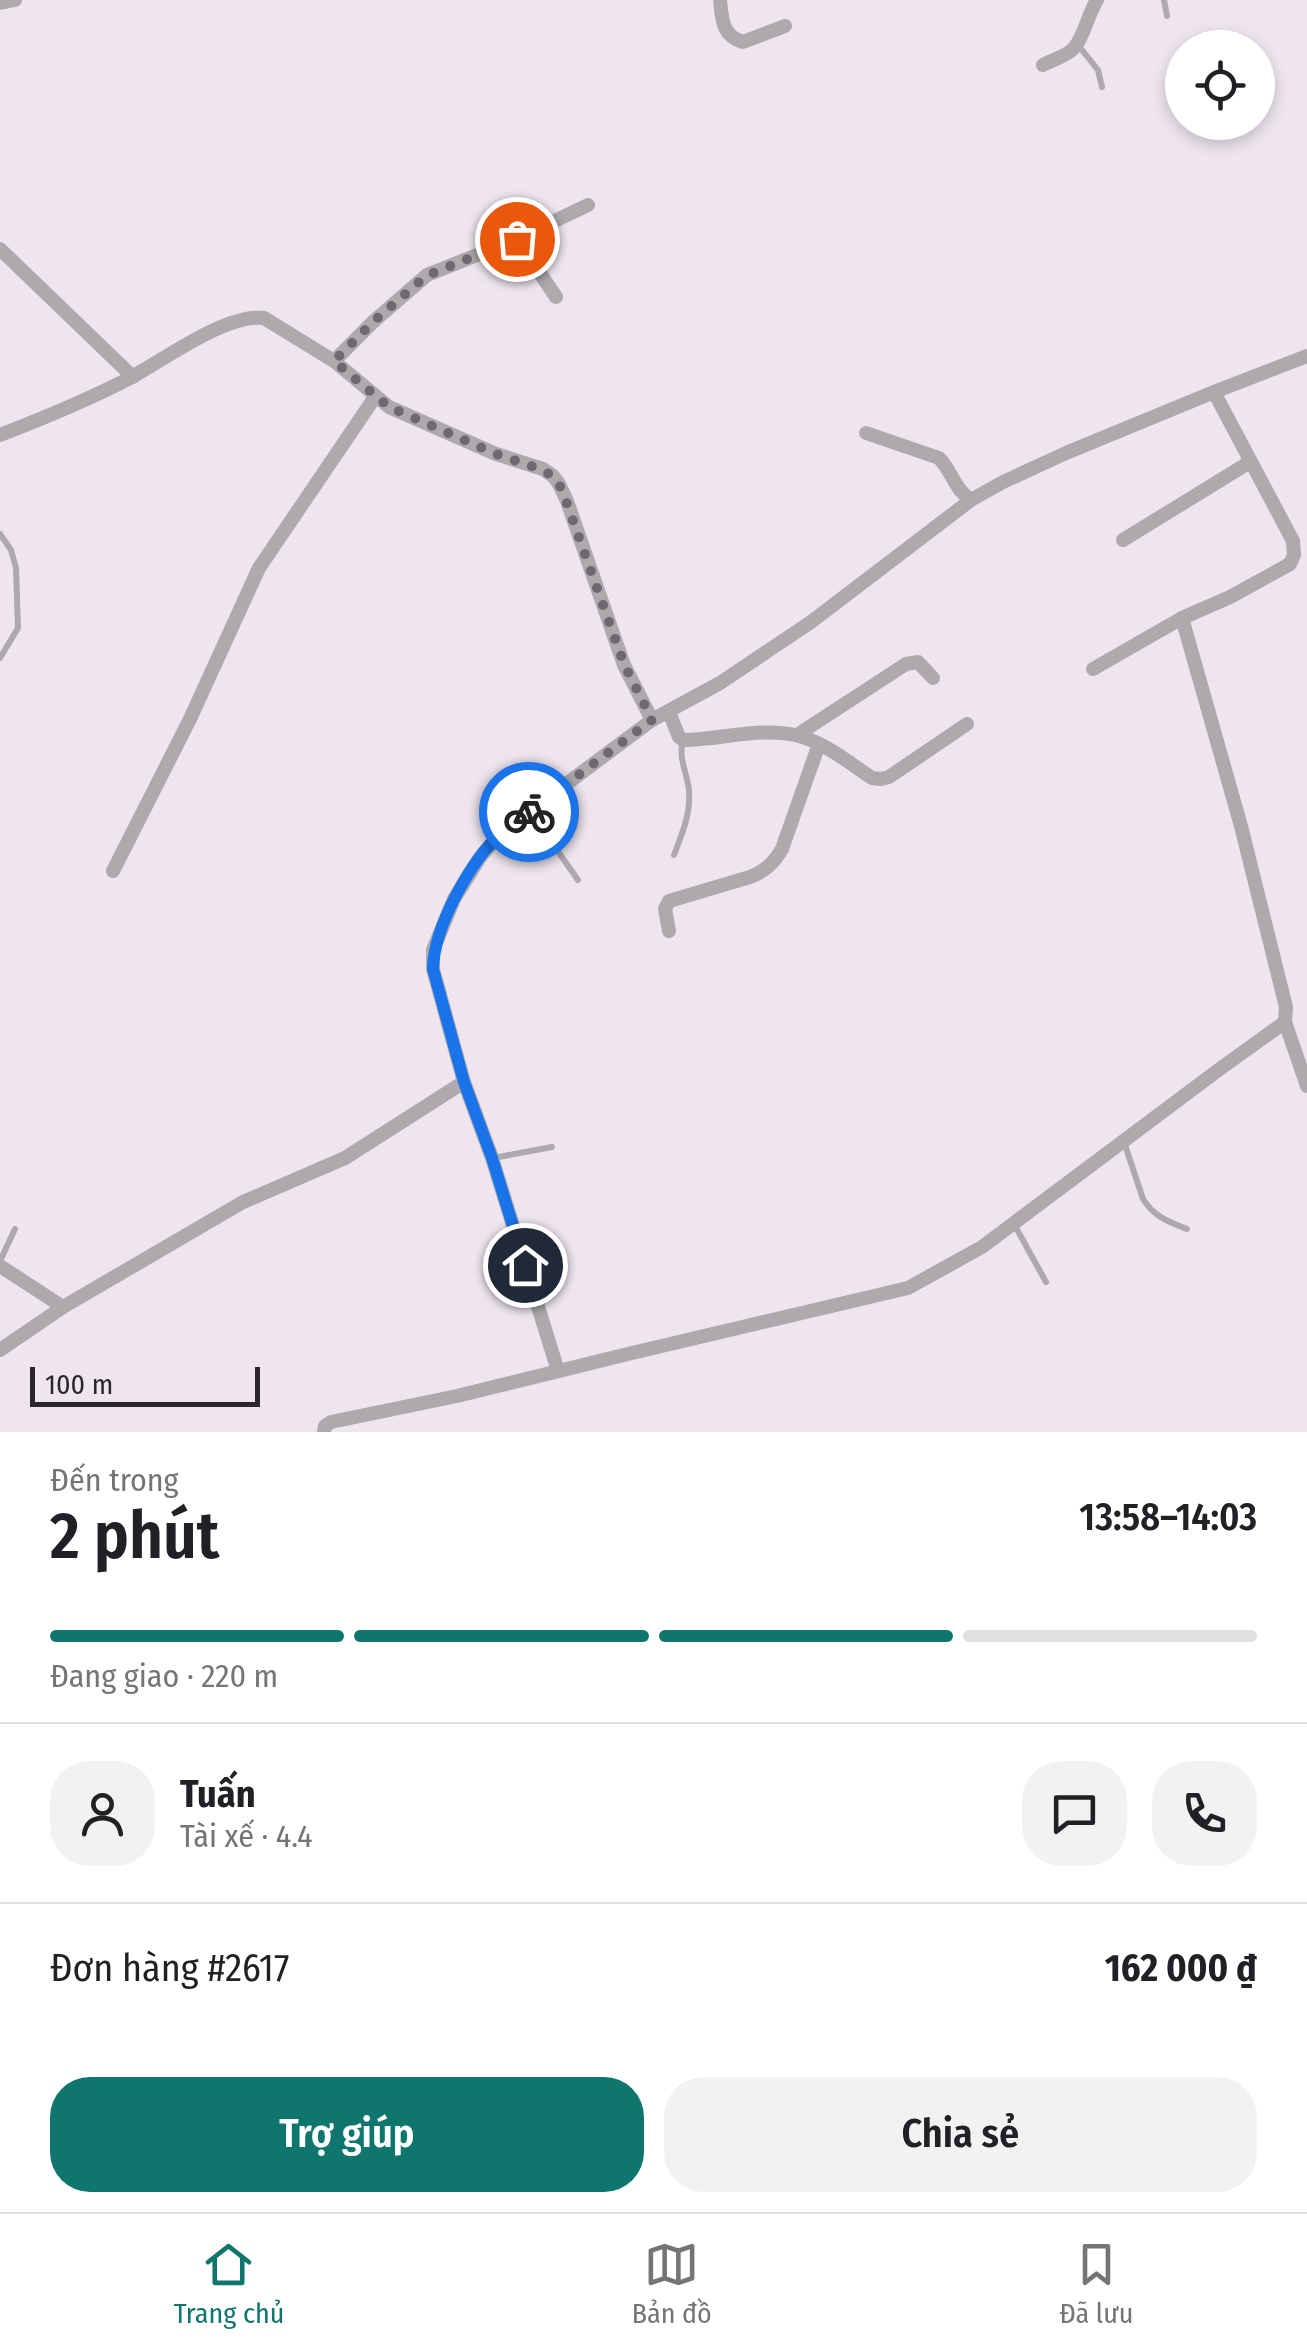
<!DOCTYPE html>
<html lang="vi">
<meta charset="utf-8">
<style>
:root{--surface:#fff;--page:#f2f2f2;--text:#202124;--muted:#757577;--line:#e0e0e0;--accent:#0f766e}
body{margin:0;font-family:"Fira Sans Condensed",sans-serif;background:var(--page);color:var(--text);height:100vh;display:flex;flex-direction:column;font-size:38px;white-space:nowrap}
*{box-sizing:border-box;margin:0}
p{font-size:32px;color:var(--muted)}
.icon{flex:none;width:55px;height:55px;fill:none;stroke:currentColor;stroke-width:2;stroke-linecap:round;stroke-linejoin:round}
.map{position:relative;height:1432px;overflow:hidden}
.side{display:flex;flex-direction:column;background:var(--surface);flex:1}
.side>*{flex:none}
.tools{position:absolute;left:1165px;top:30px;display:grid;gap:20px}
.tools a{display:grid;place-items:center;width:110px;height:110px;border-radius:50%;background:var(--surface);box-shadow:0 5px 15px #0003;font-size:50px}
.scale{position:absolute;left:30px;bottom:25px;width:230px;box-sizing:border-box;padding-left:10px;border:5px solid #2a262a;border-top:0;font-size:28px;line-height:35px;white-space:nowrap;color:#2a262a;-webkit-text-stroke:8px #eee5ef;paint-order:stroke}
.pin{position:absolute;display:grid;place-items:center;width:85px;height:85px;color:#fff;margin:-42px;border:5px solid #fff;border-radius:50%;box-shadow:0 2px 10px #0007}
.courier{position:absolute;display:grid;place-items:center;width:100px;height:100px;margin:-50px;border:8px solid #1a73e8;border-radius:50%;background:#fff;color:#222;box-shadow:0 2px 12px #0007}
.overview em{font-style:normal;font-weight:600}
.overview div{display:flex;flex-direction:column-reverse}
.overview{display:flex;align-items:center;justify-content:space-between;height:170px;padding:0 50px}
h1{font-size:65px;font-weight:600;line-height:75px}
.bar{display:grid;grid-template-columns:repeat(4,1fr);gap:15px 10px;align-content:center;height:120px;padding:0 50px}
.bar i{height:12px;border-radius:8px;background:var(--line)}
.bar .selected{background:var(--accent)}
.bar p{grid-column:span 4}
.line{display:flex;align-items:center;gap:25px;padding:0 50px;border-top:2px solid var(--line)}
.line div{flex:1}
.round{display:grid;place-items:center;flex:none;width:105px;height:105px;border-radius:40px;background:var(--page)}
.cta{display:flex;gap:20px;margin-top:auto;padding:20px 50px}
.cta a{flex:1;height:115px;border-radius:40px;background:var(--accent);color:#fff;font-size:40px;font-weight:600;line-height:115px;text-align:center}
.cta a+a{background:var(--page);color:var(--text)}
.menu{display:flex;justify-content:space-around;align-items:center;height:140px;border-top:2px solid var(--line);background:var(--surface);font-size:28px;color:var(--muted)}
.menu a{display:grid;justify-items:center;gap:5px}
.menu .selected{color:var(--accent)}
.map>svg:first-child{display:block}
.lines{fill:none;stroke-linecap:round;stroke-linejoin:round}
.lane{stroke:#ada9ad;stroke-width:6}
.street{stroke:#ada9ad;stroke-width:14}
.done{stroke:#6f696f;stroke-width:10;stroke-dasharray:0 18}
.route{stroke:#1a73e8;stroke-width:12}
</style>
<div class="map">
<svg width="1307" height="1432" viewBox="0 0 1307 1432">
<rect width="100%" height="100%" fill="#eee5ef"/>
<g class="lines">
<g class="lane">
<polyline points="1164,0 1167,16"/>
<polyline points="1078,45 1098,70 1102,87"/>
<polyline points="0,534 11,550 16,568 18,628 0,658"/>
<path d="M544 805C540 834 563 857 578 880"/>
<path d="M674 855C682 834 691 813 689 790 687 772 678 759 683 740"/>
<path d="M1124 1142 1143 1199C1154 1217 1169 1222 1187 1229"/>
<polyline points="493,1158 552,1147"/>
<polyline points="1014,1224 1046,1282"/>
<polyline points="0,1261 15,1229"/>
</g>
<g class="street">
<path d="M720 0C722 19 722 36 743 42L785 26"/>
<polyline points="0,3 15,0"/>
<path d="M1043 65C1052 60 1067 56 1074 48 1084 37 1088 14 1097 0"/>
<polyline points="517,239 588,205"/>
<polyline points="0,249 133,377"/>
<polyline points="334,361 374,321 427,275 517,239 556,297"/>
<path d="M866 433 939 458C952 471 954 489 971 500"/>
<path d="M0 435C44 418 88 400 130 378 164 360 226 313 264 318L334 361 389 407 496 454 543 469 553 476 559 484 567 501 624 665 652 720"/>
<polyline points="1123,540 1250,462"/>
<polyline points="1093,669 1182,618"/>
<path d="M669 712 679 737 683 740C719 740 759 727 795 735 823 741 848 762 872 778L881 779 889 777 967 724"/>
<polyline points="797,735 906,664 918,662 933,678"/>
<polyline points="113,871 190,719 259,568 375,397"/>
<path d="M669 931 665 909 669 901 750 877C765 871 774 863 782 849L819 744"/>
<polyline points="1285,1022 1307,1086"/>
<polyline points="0,1266 63,1307"/>
<polyline points="0,1350 63,1307 243,1202 345,1158 464,1082"/>
<polyline points="558,1371 492,1158 464,1082 433,969 433,950 454,899 481,856 502,832 652,720 720,683 811,622 971,500 1003,482 1066,453 1214,392 1307,356"/>
<polyline points="324,1432 325,1426 331,1422 457,1396 632,1353 908,1288 982,1247 1217,1071 1285,1022 1286,1007 1241,826 1182,618 1230,597 1290,564 1294,555 1293,541 1214,392"/>
</g>
</g>
<g class="lines">
<polyline class="done" points="517,239 426,276 374,321 334,361 389,407 496,454 543,470 552,476 559,484 566,501 624,664 652,720 529,812"/>
<path class="route" d="M525 1265 492 1158 464 1082 433 969C434 926 471 860 503 831 511 824 520 818 529 812"/>
</g>
</svg>
<div class="tools">
<a><svg class="icon" aria-label="locate" viewBox="0 0 24 24"><circle cx="12" cy="12" r="6"/><path d="M12 2v4M12 18v4M2 12h4M18 12h4"/></svg></a>
</div>
<div class="scale">100 m</div>
<div class="pin" style="left:517px;top:239px;background:#ea580c"><svg class="icon" aria-label="bag" viewBox="0 0 24 24"><path d="M5 8h14l-1 12H6zM9 8a3 3 0 0 1 6 0"/></svg></div>
<div class="pin" style="left:525px;top:1265px;background:#1f2937"><svg class="icon" aria-label="home" viewBox="0 0 24 24"><path d="M3 11l9-7 9 7M6 9v11h12V9"/></svg></div>
<div class="courier" style="left:529px;top:812px"><svg class="icon" aria-label="bike" viewBox="0 0 24 24"><circle cx="6" cy="16" r="4"/><circle cx="18" cy="16" r="4"/><path d="M6 16l4-8h5l3 8M10 8l3 8H6M13 5h3"/></svg></div>
</div>
<section class="side">
<div class="overview"><div><h1>2 phút</h1><p>Đến trong</p></div><em>13:58–14:03</em></div>
<div class="bar"><i class="selected"></i><i class="selected"></i><i class="selected"></i><i></i><p>Đang giao · 220 m</p></div>
<div class="line" style="height:180px"><a class="round"><svg class="icon" aria-label="person" viewBox="0 0 24 24"><circle cx="12" cy="8" r="4"/><path d="M4 21q1-7 8-7t8 7"/></svg></a><div><b>Tuấn</b><p>Tài xế · 4.4</p></div><a class="round"><svg class="icon" aria-label="chat" viewBox="0 0 24 24"><path d="M4 5h16v11H9l-5 4z"/></svg></a><a class="round"><svg class="icon" aria-label="phone" viewBox="0 0 24 24"><path d="M5 4h4l2 5-3 2q2 4 5 5l2-3 5 2v4C11 20 4 13 5 4z"/></svg></a></div>
<div class="line" style="height:130px"><div>Đơn hàng #2617</div><b>162 000 ₫</b></div>
<div class="cta"><a>Trợ giúp</a><a>Chia sẻ</a></div>
</section>
<nav class="menu">
<a class="selected"><svg class="icon" aria-label="home" viewBox="0 0 24 24"><path d="M3 11l9-7 9 7M6 9v11h12V9"/></svg>Trang chủ</a>
<a><svg class="icon" aria-label="map" viewBox="0 0 24 24"><path d="M3 6l6-2 6 2 6-2v14l-6 2-6-2-6 2zM9 4v14M15 6v14"/></svg>Bản đồ</a>
<a><svg class="icon" aria-label="saved" viewBox="0 0 24 24"><path d="M7 4h10v16l-5-4-5 4z"/></svg>Đã lưu</a>
</nav>
